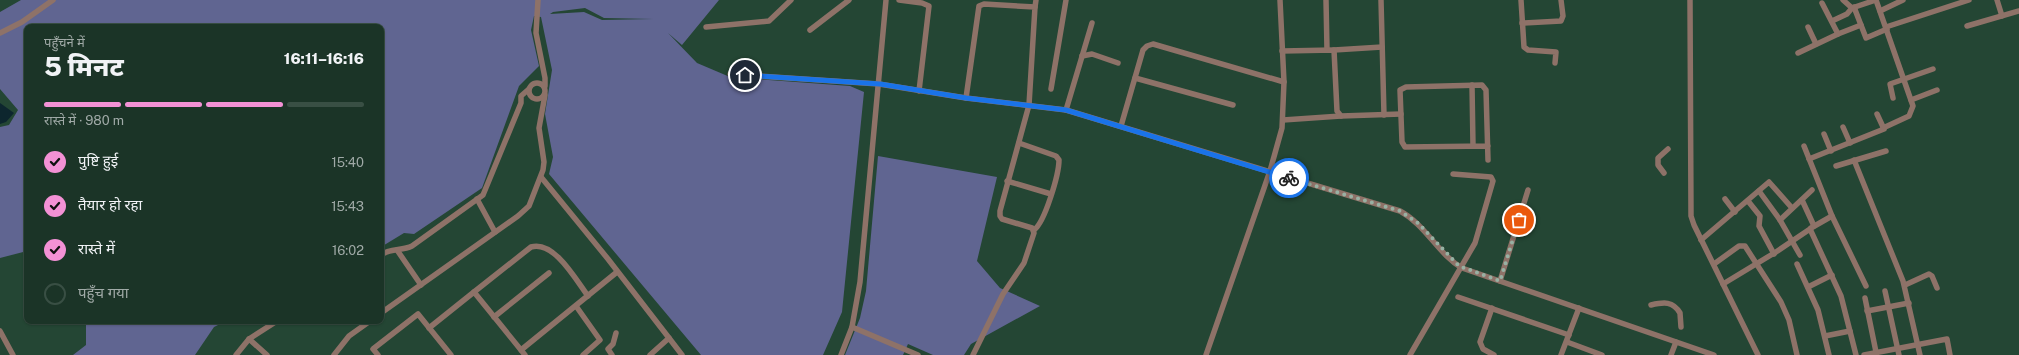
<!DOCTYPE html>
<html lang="hi">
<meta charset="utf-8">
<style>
:root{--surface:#1b3427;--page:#243c2f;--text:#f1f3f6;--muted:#a0aaa7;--line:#394f44;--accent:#f391d5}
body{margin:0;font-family:"Public Sans","Noto Sans Devanagari",sans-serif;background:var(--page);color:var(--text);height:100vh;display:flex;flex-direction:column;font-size:15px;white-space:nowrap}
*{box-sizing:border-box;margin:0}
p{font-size:13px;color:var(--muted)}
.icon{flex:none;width:22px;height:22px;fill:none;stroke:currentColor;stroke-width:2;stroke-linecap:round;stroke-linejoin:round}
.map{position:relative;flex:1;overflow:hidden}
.details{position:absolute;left:24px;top:24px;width:360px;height:300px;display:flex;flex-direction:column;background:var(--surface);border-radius:8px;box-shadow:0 1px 3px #0004,0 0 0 1px var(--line)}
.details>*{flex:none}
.pin{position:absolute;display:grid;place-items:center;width:34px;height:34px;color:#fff;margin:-17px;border:2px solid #fff;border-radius:50%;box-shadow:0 1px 4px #0007}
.courier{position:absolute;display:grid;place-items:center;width:40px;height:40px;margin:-20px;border:3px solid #1a73e8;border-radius:50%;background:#fff;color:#222;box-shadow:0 1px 5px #0007}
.head em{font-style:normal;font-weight:800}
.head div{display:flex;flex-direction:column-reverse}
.head{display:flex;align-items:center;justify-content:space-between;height:68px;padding:0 20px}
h1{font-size:26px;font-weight:800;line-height:30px}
.bar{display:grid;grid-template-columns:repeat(4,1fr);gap:6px 4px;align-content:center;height:48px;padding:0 20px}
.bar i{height:5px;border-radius:3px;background:var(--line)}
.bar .selected{background:var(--accent)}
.bar p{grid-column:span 4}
ol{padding:0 20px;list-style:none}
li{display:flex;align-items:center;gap:12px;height:44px}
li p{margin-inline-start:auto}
li .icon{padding:4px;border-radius:50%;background:var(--accent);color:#111;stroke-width:4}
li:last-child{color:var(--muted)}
li i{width:22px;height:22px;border:2px solid var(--line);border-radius:50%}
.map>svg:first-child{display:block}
.green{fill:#606591;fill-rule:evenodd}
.water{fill:#0d262e}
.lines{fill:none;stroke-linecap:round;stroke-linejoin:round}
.minor{stroke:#8e7268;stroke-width:5.5}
.done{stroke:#98b1a3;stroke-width:4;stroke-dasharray:0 7.2}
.route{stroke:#1a73e8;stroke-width:5}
</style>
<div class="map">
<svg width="2019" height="355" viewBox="0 0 2019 355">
<rect width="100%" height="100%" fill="#244634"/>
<g class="green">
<path d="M21 0H719L682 45 668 33 697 63 730 77 850 86 864 92 842 312 823 355H701L549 174 553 157 545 114 552 70 541 17 534 16 531 30 539 66 519 86 482 188 414 234 404 233 381 247V27H27V251L0 258V127L9 125 18 110 0 89V12ZM585 8 604 18 653 19 602 20 584 12 550 14 553 12Z"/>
<polygon points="878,156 997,177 977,261 1000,288 1040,306 971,344 964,355 933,355 908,344 903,355 845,355 860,318 866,291"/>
<polygon points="83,321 226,321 214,327 195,355 73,355 86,345 86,323"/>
</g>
<polygon class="water" points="0,103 14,113 6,122 0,124"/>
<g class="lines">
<g class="minor">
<polyline points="538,0 536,33 545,78 545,86"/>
<polyline points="899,0 922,3 929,6 919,91"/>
<polyline points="1326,0 1327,50"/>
<polyline points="1381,0 1384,115"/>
<polyline points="1521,0 1524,47 1528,50 1556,52 1555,63"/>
<polyline points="1690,0 1691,216 1694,225 1758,355"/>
<polyline points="1843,0 1852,8"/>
<polyline points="1876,0 1913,106 1909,116 1883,128"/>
<polyline points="1997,0 2002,16"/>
<polyline points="1035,7 1036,0"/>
<polyline points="1854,7 1866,38 1887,29"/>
<polyline points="1880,11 1903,0"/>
<polyline points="1832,21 1847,14 1852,8 1876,0"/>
<polyline points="1522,23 1561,21 1563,16 1561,0"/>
<polyline points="1967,26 2019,11"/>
<polyline points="706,27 769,21 791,0"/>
<polyline points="1808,27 1816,44"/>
<polyline points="1886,27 1969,0"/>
<polyline points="810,30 849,0"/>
<polyline points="0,33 22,22 53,0"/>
<polyline points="1838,34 1861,25"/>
<polyline points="1334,50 1382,47"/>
<polyline points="1282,51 1334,50 1337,111 1341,116 1401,114"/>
<polyline points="1798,53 1838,34 1822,3"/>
<polyline points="1082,56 1092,54 1118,63"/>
<path d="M730 74 879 84 966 98 1066 110 1400 211C1426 225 1438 254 1462 268L1714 355"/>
<polyline points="1135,78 1233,105"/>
<circle cx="537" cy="91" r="8"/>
<polyline points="1472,85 1473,146"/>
<polyline points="1051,89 1066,0"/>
<polyline points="966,98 979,6 984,4 1035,7 1029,105 1000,211 1000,216 1002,219 1032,228 1034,233 1024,263 1003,294 973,355"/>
<polyline points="1893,98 1890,84 1933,69"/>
<polyline points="1911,100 1937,90"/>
<polyline points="1066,110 1092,23"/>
<polyline points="1283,120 1341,116"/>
<polyline points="1121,126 1143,50 1147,46 1153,44 1284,82"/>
<polyline points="1843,127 1850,143"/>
<polyline points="1824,134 1831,151"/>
<path d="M1019 143 1056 156 1059 160C1059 174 1045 222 1034 230"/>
<polyline points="1488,146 1405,147 1402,142 1400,90 1406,87 1482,85 1486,90 1488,160"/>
<polyline points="1804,146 1832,216 1866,286"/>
<polyline points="1809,159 1884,129 1877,114"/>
<polyline points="1854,160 1903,281 1920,355"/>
<polyline points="1836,166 1886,151"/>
<polyline points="1664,173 1658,165 1658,158 1668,149"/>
<polyline points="541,177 608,259 669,338"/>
<polyline points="1007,181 1051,194"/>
<polyline points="1759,191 1780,220 1800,255"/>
<polyline points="477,199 495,232"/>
<polyline points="1725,199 1735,212"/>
<polyline points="1802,200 1814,226"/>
<polyline points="1748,201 1760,216 1759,226 1774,254"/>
<polyline points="1780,220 1812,190"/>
<polyline points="1811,228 1832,216"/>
<polyline points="1701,240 1769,182 1792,208"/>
<polyline points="397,250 421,285"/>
<path d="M381 255C390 248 402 251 412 246L483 195 521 103V96L529 89"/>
<polyline points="1714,264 1739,246 1745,246 1781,302 1789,320 1797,355"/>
<polyline points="1797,264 1818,310 1829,355"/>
<polyline points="1500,281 1528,190"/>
<polyline points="1723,284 1776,252 1810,229 1841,296 1856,355"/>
<polyline points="1905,285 1929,274 1932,276 1937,288"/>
<polyline points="1808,287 1832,275"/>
<polyline points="1885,291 1899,355"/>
<path d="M474 292 531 247C554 240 576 280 588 296"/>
<polyline points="1458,297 1569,335"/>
<polyline points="1865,298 1876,352"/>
<path d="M1651 305C1664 302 1673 301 1680 313L1681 327"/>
<polyline points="576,306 600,340 583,355"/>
<polyline points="1492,308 1480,342 1483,349 1494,355"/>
<polyline points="1867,311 1909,303"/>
<polyline points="381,313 518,216 529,206 543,170 544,162 539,128 545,95"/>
<polyline points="494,317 549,273"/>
<polyline points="852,327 918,355"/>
<polyline points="429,328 474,292 525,355"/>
<polyline points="0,331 13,355"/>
<polyline points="1825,336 1850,331"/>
<polyline points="249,339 277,321"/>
<polyline points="1567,342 1602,355"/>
<polyline points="521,350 617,272"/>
<polyline points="236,355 249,339 267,355"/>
<polyline points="334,355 349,336 370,321"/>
<polyline points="378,355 373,349 418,314 451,355"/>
<polyline points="612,355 608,349 613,344 616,333"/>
<polyline points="650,355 669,338 682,355"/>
<polyline points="841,355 852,327 860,282 886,0"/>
<polyline points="1206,355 1270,171 1282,128 1284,82 1280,0"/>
<polyline points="1410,355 1475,243 1493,181 1491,177 1453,174"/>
<polyline points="1561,355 1579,308"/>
<polyline points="1671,355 1676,342"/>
<polyline points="1864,355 1947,339 1950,355"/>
</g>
</g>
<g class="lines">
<polyline class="done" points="1289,178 1400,211 1418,223 1459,266 1500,281 1519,220"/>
<polyline class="route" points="745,75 880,84 966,98 1066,110 1289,178"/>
</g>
</svg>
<div class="pin" style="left:1519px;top:220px;background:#ea580c"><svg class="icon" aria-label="bag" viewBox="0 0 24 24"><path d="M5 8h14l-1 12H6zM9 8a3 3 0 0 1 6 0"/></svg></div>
<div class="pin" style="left:745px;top:75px;background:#1f2937"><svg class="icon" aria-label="home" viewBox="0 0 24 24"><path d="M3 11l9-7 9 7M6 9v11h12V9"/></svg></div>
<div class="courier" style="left:1289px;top:178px"><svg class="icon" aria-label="bike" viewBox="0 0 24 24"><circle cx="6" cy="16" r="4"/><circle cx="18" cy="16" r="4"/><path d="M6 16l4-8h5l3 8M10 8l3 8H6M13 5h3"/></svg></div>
<section class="details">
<div class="head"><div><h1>5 मिनट</h1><p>पहुँचने में</p></div><em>16:11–16:16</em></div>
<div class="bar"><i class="selected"></i><i class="selected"></i><i class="selected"></i><i></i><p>रास्ते में · 980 m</p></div>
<ol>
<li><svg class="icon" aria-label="check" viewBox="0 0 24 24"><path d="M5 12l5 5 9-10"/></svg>पुष्टि हुई<p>15:40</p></li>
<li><svg class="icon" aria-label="check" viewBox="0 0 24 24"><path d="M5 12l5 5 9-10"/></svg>तैयार हो रहा<p>15:43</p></li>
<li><svg class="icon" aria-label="check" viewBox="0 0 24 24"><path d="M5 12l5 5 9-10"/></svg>रास्ते में<p>16:02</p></li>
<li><i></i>पहुँच गया</li>
</ol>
</section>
</div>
